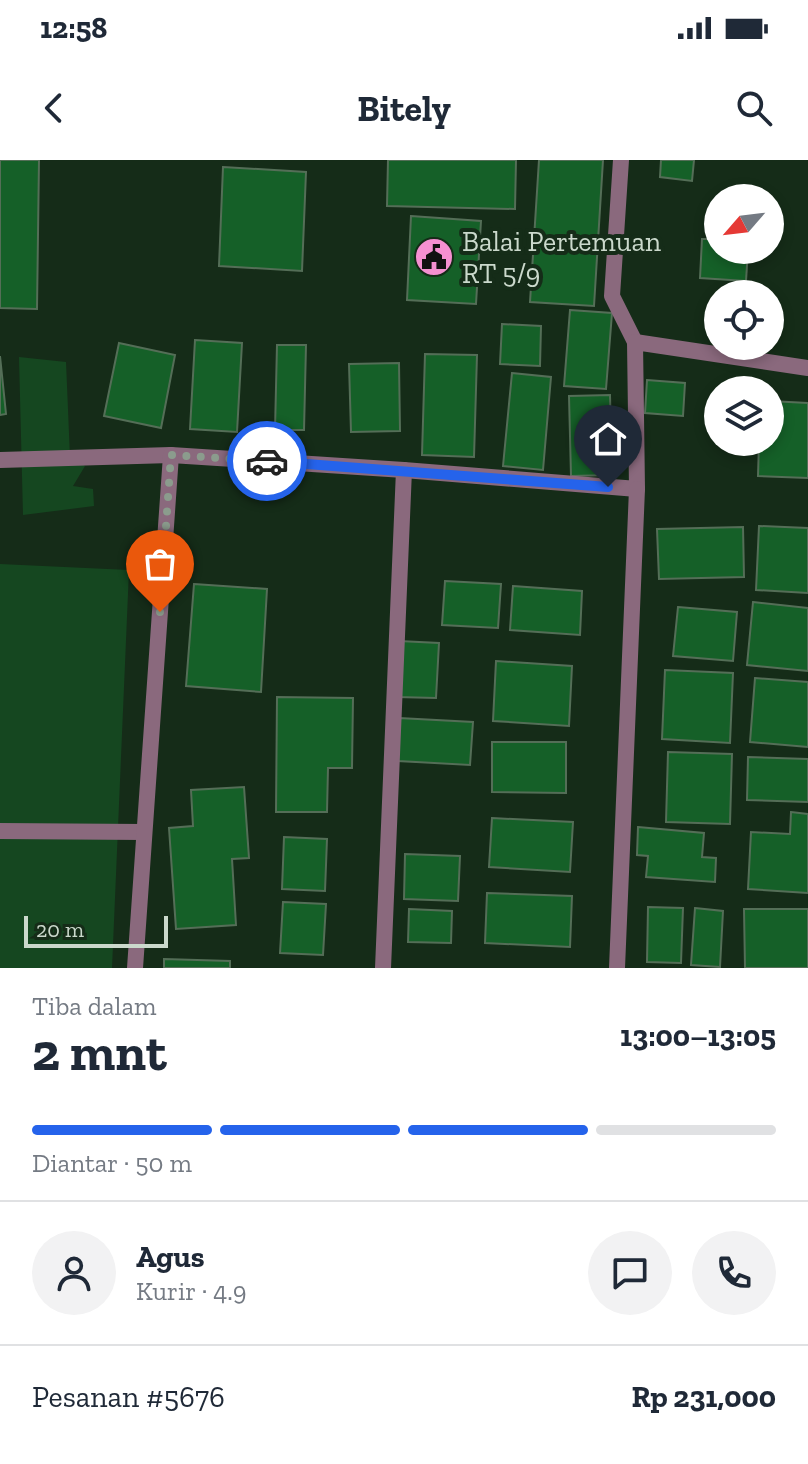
<!DOCTYPE html>
<html lang="id">
<meta charset="utf-8">
<style>
:root{--surface:#fff;--page:#f2f2f3;--text:#1f2937;--muted:#747a83;--line:#e0e1e3;--accent:#2563eb}
body{margin:0;font-family:"Zilla Slab",serif;background:var(--page);color:var(--text);height:100vh;display:flex;flex-direction:column;font-size:30px;white-space:nowrap}
*{box-sizing:border-box;margin:0}
p{font-size:26px;color:var(--muted)}
.icon{flex:none;width:44px;height:44px;fill:none;stroke:currentColor;stroke-width:2;stroke-linecap:round;stroke-linejoin:round}
.map{position:relative;height:808px;overflow:hidden}
.panel{display:flex;flex-direction:column;background:var(--surface);flex:1}
.panel>*{flex:none}
.needle{width:52px;rotate:242deg}
.fabs{position:absolute;left:704px;top:24px;display:grid;gap:16px}
.fabs a{display:grid;place-items:center;width:80px;height:80px;border-radius:50%;background:var(--surface);box-shadow:0 4px 12px #0003;font-size:40px}
.scale{position:absolute;left:24px;bottom:20px;width:144px;box-sizing:border-box;padding-left:8px;border:4px solid #cbd9cc;border-top:0;font-size:22px;line-height:28px;white-space:nowrap;color:#cbd9cc;-webkit-text-stroke:6px #152c18;paint-order:stroke}
.pin{position:absolute;display:grid;place-items:center;width:68px;height:68px;color:#fff;margin:-82px -34px;border-radius:50% 50% 50% 0;rotate:-45deg;box-shadow:0 0 8px #0007}
.pin .icon{rotate:45deg}
.courier{position:absolute;display:grid;place-items:center;width:80px;height:80px;margin:-40px;border:6px solid #2563eb;border-radius:50%;background:#fff;color:#222;box-shadow:0 2px 10px #0007}
.overview em{font-style:normal;font-weight:800}
.overview div{display:flex;flex-direction:column-reverse}
.overview{display:flex;align-items:center;justify-content:space-between;height:136px;padding:0 32px}
h1{font-size:52px;font-weight:800;line-height:60px}
.bar{display:grid;grid-template-columns:repeat(4,1fr);gap:12px 8px;align-content:center;height:96px;padding:0 32px}
.bar i{height:10px;border-radius:6px;background:var(--line)}
.bar .selected{background:var(--accent)}
.bar p{grid-column:span 4}
.line{display:flex;align-items:center;gap:20px;padding:0 32px;border-top:2px solid var(--line)}
.line div{flex:1}
.round{display:grid;place-items:center;flex:none;width:84px;height:84px;border-radius:42px;background:var(--page)}
.status{display:flex;justify-content:space-between;align-items:center;height:56px;padding:0 40px;background:var(--surface);direction:ltr}
.status svg{height:22px;fill:currentColor}
header{display:flex;justify-content:space-between;align-items:center;height:104px;padding:0 32px;background:var(--surface);font-size:36px;font-weight:800}
.map>svg:first-child{display:block}
.green{fill:#154720}
.building{fill:#156028;stroke:#546e57;stroke-width:2}
.lines{fill:none;stroke-linecap:round;stroke-linejoin:round}
.street{stroke:#8a697d;stroke-width:16}
.done{stroke:#8b9c8d;stroke-width:8;stroke-dasharray:0 14.4}
.route{stroke:#2563eb;stroke-width:10}
.labels{text-anchor:middle;dominant-baseline:central;stroke-width:8;stroke-linejoin:round;paint-order:stroke}
.poi-label{font-size:28px;fill:#cbd9cc;stroke:#152c18;text-anchor:start}
</style>
<div class="status"><b>12:58</b><svg viewBox="0 0 49 12"><path d="M0 12V9h3v3zM5 12V6h3v6zM10 12V3h3v9zM15 12V0h3v12zM26 1h20v11H26zM47 4h2v5h-2z"/></svg></div>
<header><svg class="icon" aria-label="back" viewBox="0 0 24 24"><path d="M15 5l-7 7 7 7"/></svg>Bitely<svg class="icon" aria-label="search" viewBox="0 0 24 24"><circle cx="10" cy="10" r="6"/><path d="M15 15l6 6"/></svg></header>
<div class="map">
<svg width="808" height="808" viewBox="0 0 808 808">
<rect width="100%" height="100%" fill="#152c18"/>
<g class="green">
<polygon points="19,197 66,202 70,297 85,306 73,326 93,329 94,346 23,355"/>
<polygon points="0,404 129,410 112,808 0,808"/>
</g>
<g class="building">
<polygon points="0,0 39,0 37,149 0,148"/>
<polygon points="388,0 516,0 515,49 387,46"/>
<polygon points="539,0 603,0 594,146 530,142"/>
<polygon points="661,0 694,0 692,21 660,17"/>
<polygon points="223,7 306,12 302,111 219,106"/>
<polygon points="411,56 481,61 476,144 407,140"/>
<polygon points="702,79 718,79 718,90 748,90 746,121 700,118"/>
<polygon points="570,150 612,153 606,229 564,226"/>
<polygon points="502,164 541,166 540,206 500,204"/>
<polygon points="195,180 242,183 237,272 190,269"/>
<polygon points="119,183 175,195 161,268 104,256"/>
<polygon points="277,185 306,185 304,270 275,270"/>
<polygon points="425,194 477,195 474,297 422,295"/>
<polygon points="0,196 6,254 0,255"/>
<polygon points="399,203 400,271 351,272 349,204"/>
<polygon points="512,213 551,217 543,310 503,306"/>
<polygon points="647,220 685,223 683,256 645,253"/>
<polygon points="610,235 612,315 571,316 569,236"/>
<polygon points="770,241 808,243 808,318 758,316 759,282 770,282"/>
<polygon points="759,366 808,368 808,433 756,430"/>
<polygon points="743,367 744,417 659,419 657,369"/>
<polygon points="445,421 501,424 498,468 442,465"/>
<polygon points="194,424 267,429 261,532 186,526"/>
<polygon points="513,426 582,431 580,475 510,470"/>
<polygon points="753,442 808,448 808,511 747,505"/>
<polygon points="678,447 737,452 733,501 673,496"/>
<polygon points="399,481 439,483 436,538 397,537"/>
<polygon points="496,501 572,506 569,566 493,561"/>
<polygon points="665,510 733,513 730,583 662,579"/>
<polygon points="755,518 808,522 808,587 750,582"/>
<polygon points="277,537 353,538 352,608 328,608 327,652 276,652"/>
<polygon points="399,558 473,562 470,605 398,601"/>
<polygon points="492,582 566,582 566,633 492,632"/>
<polygon points="668,592 732,594 730,664 666,662"/>
<polygon points="748,597 808,599 808,642 747,640"/>
<polygon points="244,627 249,698 232,699 236,765 176,769 169,668 193,666 191,630"/>
<polygon points="791,652 808,654 808,733 748,729 751,672 790,674"/>
<polygon points="492,658 573,662 570,712 489,707"/>
<polygon points="638,667 704,673 702,697 716,698 715,722 646,717 648,696 637,695"/>
<polygon points="284,677 327,679 325,731 282,729"/>
<polygon points="405,694 460,696 458,741 404,739"/>
<polygon points="487,733 572,736 570,787 485,783"/>
<polygon points="283,742 326,744 323,795 280,793"/>
<polygon points="648,747 683,748 681,803 647,802"/>
<polygon points="695,748 723,751 720,807 691,805"/>
<polygon points="409,749 452,751 451,783 408,782"/>
<polygon points="744,749 808,749 808,808 745,808"/>
<polygon points="164,799 230,801 230,808 164,808"/>
</g>
<g class="lines">
<g class="street">
<polyline points="621,0 612,136 635,182"/>
<polyline points="0,300 171,295 404,310 637,329 635,182 808,208"/>
<polyline points="0,671 144,672"/>
<polyline points="135,808 171,295"/>
<polyline points="383,808 404,310"/>
<polyline points="617,808 637,329"/>
</g>
</g>
<g class="lines">
<polyline class="done" points="160,452 171,295 267,301"/>
<polyline class="route" points="267,301 608,327"/>
</g>
<defs>
<g id="civic-disc" transform="scale(2)"><circle r="9.5" fill="#f590d1" stroke="#152c18"/><path d="M-.6-6.5H3V-4.5H.6V-3L4-1V1h2V6H-6V1h2V-1L-.6-3ZM-1.2 2.5V6h2.4V2.5Z" fill="#111"/></g>
</defs>
<g fill-rule="evenodd">
<use href="#civic-disc" x="434" y="97"/>
</g>
<g class="labels">
<g class="poi-label">
<text x="462" y="81">Balai Pertemuan<tspan x="462" dy="32">RT 5/9</tspan></text>
</g>
</g>
</svg>
<div class="fabs">
<a><svg class="needle" viewBox="-14 -14 28 28"><path d="M0-13l5 13h-10z" fill="#e53935"/><path d="M0 13l5-13h-10z" fill="#747a83"/></svg></a>
<a><svg class="icon" aria-label="locate" viewBox="0 0 24 24"><circle cx="12" cy="12" r="6"/><path d="M12 2v4M12 18v4M2 12h4M18 12h4"/></svg></a>
<a><svg class="icon" aria-label="layers" viewBox="0 0 24 24"><path d="M12 4l9 5-9 5-9-5zM3 14l9 5 9-5"/></svg></a>
</div>
<div class="scale">20 m</div>
<div class="pin" style="left:160px;top:452px;background:#ea580c"><svg class="icon" aria-label="bag" viewBox="0 0 24 24"><path d="M5 8h14l-1 12H6zM9 8a3 3 0 0 1 6 0"/></svg></div>
<div class="pin" style="left:608px;top:327px;background:#1f2937"><svg class="icon" aria-label="home" viewBox="0 0 24 24"><path d="M3 11l9-7 9 7M6 9v11h12V9"/></svg></div>
<div class="courier" style="left:267px;top:301px"><svg class="icon" aria-label="car" viewBox="0 0 24 24"><path d="M5 17H2v-5l4-1 3-4h7l3 4 3 1v5h-3M9 17h6M6 11h13"/><circle cx="7" cy="17" r="2"/><circle cx="17" cy="17" r="2"/></svg></div>
</div>
<section class="panel">
<div class="overview"><div><h1>2 mnt</h1><p>Tiba dalam</p></div><em>13:00–13:05</em></div>
<div class="bar"><i class="selected"></i><i class="selected"></i><i class="selected"></i><i></i><p>Diantar · 50 m</p></div>
<div class="line" style="height:144px"><a class="round"><svg class="icon" aria-label="person" viewBox="0 0 24 24"><circle cx="12" cy="8" r="4"/><path d="M4 21q1-7 8-7t8 7"/></svg></a><div><b>Agus</b><p>Kurir · 4.9</p></div><a class="round"><svg class="icon" aria-label="chat" viewBox="0 0 24 24"><path d="M4 5h16v11H9l-5 4z"/></svg></a><a class="round"><svg class="icon" aria-label="phone" viewBox="0 0 24 24"><path d="M5 4h4l2 5-3 2q2 4 5 5l2-3 5 2v4C11 20 4 13 5 4z"/></svg></a></div>
<div class="line" style="height:104px"><div>Pesanan #5676</div><b>Rp 231,000</b></div>
</section>
